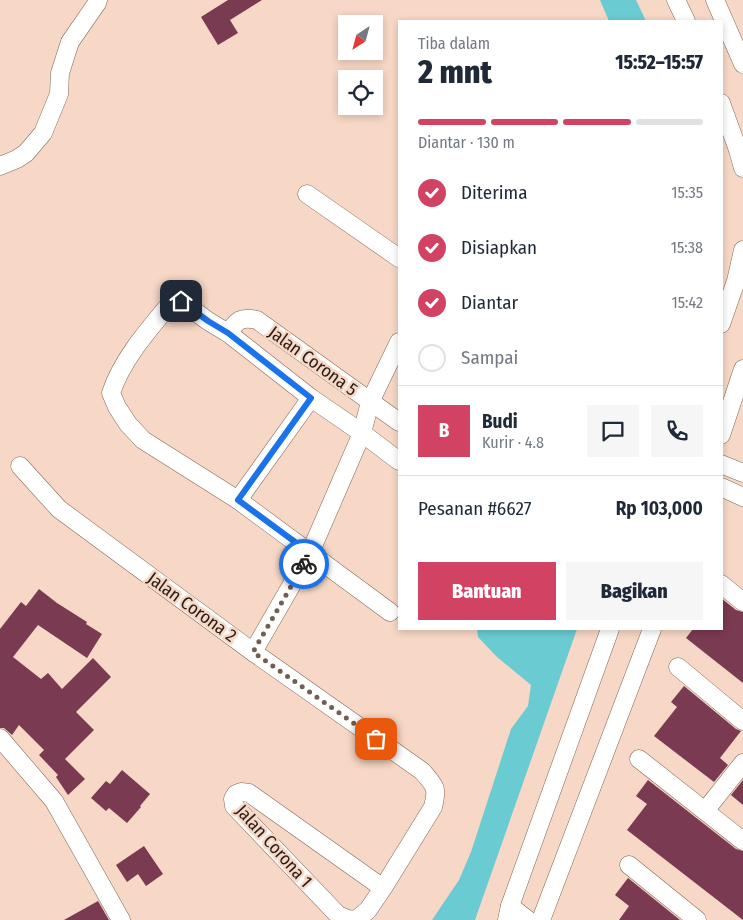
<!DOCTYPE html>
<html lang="id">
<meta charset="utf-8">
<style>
:root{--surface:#fff;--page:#f6f6f7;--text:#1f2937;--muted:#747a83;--line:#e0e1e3;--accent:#d24263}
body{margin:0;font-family:"Fira Sans Condensed",sans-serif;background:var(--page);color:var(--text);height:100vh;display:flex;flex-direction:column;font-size:19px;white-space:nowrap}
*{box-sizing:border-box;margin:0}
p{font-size:16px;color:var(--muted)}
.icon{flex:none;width:28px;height:28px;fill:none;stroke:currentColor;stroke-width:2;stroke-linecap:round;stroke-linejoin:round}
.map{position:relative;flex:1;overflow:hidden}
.panel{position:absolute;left:398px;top:20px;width:325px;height:610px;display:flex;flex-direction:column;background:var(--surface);border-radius:0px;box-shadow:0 2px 8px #0003}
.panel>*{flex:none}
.needle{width:32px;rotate:216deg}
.fabs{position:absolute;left:338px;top:15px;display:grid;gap:10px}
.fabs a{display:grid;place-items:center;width:45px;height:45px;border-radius:0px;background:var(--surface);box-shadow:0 2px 8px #0003;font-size:25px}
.pin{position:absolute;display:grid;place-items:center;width:42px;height:42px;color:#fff;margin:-21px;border-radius:10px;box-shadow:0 2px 8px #0006}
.courier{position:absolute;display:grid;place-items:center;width:50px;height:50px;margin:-25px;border:4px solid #1a73e8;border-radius:50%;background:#fff;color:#222;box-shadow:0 1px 6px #0007}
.headline em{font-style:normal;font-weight:800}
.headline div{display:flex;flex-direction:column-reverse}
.headline{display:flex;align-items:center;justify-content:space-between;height:85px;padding:0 20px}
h1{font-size:32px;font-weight:800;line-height:38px}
.bar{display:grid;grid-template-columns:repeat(4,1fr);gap:8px 5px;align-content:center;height:60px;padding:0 20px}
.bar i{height:6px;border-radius:4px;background:var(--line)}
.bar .current{background:var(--accent)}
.bar p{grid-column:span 4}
.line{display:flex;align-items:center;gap:12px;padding:0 20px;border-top:1px solid var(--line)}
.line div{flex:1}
.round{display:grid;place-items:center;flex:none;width:52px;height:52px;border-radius:0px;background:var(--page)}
ol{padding:0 20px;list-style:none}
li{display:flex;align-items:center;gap:15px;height:55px}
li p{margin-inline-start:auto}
li .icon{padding:5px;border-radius:50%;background:var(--accent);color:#fff;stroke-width:4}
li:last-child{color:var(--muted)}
li i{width:28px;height:28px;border:2px solid var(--line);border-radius:50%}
.action{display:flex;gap:10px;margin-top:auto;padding:10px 20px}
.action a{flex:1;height:58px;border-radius:0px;background:var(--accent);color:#fff;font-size:20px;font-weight:800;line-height:58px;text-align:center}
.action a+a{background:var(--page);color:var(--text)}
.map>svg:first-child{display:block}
.water{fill:#6acbd3}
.building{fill:#7a3a51}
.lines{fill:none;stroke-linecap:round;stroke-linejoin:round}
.minor-casing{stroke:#836757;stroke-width:19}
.minor{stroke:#fff;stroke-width:18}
.done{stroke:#715f54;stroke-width:5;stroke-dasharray:0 9}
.route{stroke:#1a73e8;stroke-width:6}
.labels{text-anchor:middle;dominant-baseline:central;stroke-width:5;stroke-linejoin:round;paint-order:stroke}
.street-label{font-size:18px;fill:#291e17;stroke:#f7d7c5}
</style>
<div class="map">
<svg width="743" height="920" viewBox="0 0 743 920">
<rect width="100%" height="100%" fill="#f7d7c5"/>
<g class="water">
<polygon points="600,0 636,0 646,21 609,21"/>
<polygon points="477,629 577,629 475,920 432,920 459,880 471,852 511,729 528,706 531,685 497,657 478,637"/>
</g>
<g class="building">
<polygon points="228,0 262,0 230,20 238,33 218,45 201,17"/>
<polygon points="39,589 57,603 87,622 86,624 102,634 87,658 38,625 13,657 41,679 48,673 62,689 93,658 111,677 76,712 94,730 65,759 85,779 68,795 56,777 58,775 39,755 44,750 19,725 12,735 4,728 0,728 0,629 21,602 26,606"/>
<polygon points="721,598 736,610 743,612 743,683 686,638 693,629 721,629"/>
<polygon points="684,686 736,729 741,731 720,758 728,765 714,782 654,736 677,707 671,702"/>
<polygon points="122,770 150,794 140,806 141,807 127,823 109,808 106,811 91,798 106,781 110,784"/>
<polygon points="648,780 736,849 743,851 743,920 627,830 647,804 636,796"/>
<polygon points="743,780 743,805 731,795"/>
<polygon points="144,846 163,874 146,886 138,874 127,882 116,865"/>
<polygon points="628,878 680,920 619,920 629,906 615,895"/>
<polygon points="98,901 109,920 64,920"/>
</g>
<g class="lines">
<g class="minor-casing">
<g id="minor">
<polyline points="676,0 686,21"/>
<polyline points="715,0 743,64"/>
<polyline points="721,103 738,150 743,168"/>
<polyline points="0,166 17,159 26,153 43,133 59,94 60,73 70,42 97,3 98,0"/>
<polyline points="307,194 399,258"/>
<polyline points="721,324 736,281 743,250"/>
<path d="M228 333C237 321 240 316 257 320L399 422"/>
<polyline points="721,435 743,369"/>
<polyline points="721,464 743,473"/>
<path d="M20 466 59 509 253 652 422 771C435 786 438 787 433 807L383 888 368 910 356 920 347 919 338 915 234 806 233 799 236 794 241 792 249 793 383 888"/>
<polyline points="721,487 743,497"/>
<polyline points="238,500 311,398"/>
<polyline points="721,584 743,602"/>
<path d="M390 612 238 500 143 440 128 424 117 407 111 393C123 357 151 327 175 298L181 301 208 321 228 333 311 398 362 433 399 461"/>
<polyline points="253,652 310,553 362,433 370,402 399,342"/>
<polyline points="678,667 743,721"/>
<polyline points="0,738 54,801 121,920"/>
<polyline points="639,759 743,841"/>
<polyline points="705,811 743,763"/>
<polyline points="629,865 697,920"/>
<polyline points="510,906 528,920"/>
<polyline points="507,920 510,906 610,629"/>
<polyline points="541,920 652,629"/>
</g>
</g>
<use href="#minor" class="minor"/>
</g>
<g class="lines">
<polyline class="done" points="304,564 253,652 376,739"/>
<polyline class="route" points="181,301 208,321 228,333 311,398 238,500 310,553 304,564"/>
</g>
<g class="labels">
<g class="street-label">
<text transform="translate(313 361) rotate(36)">Jalan Corona 5</text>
<text transform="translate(192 607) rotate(36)">Jalan Corona 2</text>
<text transform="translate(274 846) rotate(48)">Jalan Corona 1</text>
</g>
</g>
</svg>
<div class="fabs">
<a><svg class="needle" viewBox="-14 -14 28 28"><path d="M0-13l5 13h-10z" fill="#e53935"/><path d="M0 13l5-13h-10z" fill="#747a83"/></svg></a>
<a><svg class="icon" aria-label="locate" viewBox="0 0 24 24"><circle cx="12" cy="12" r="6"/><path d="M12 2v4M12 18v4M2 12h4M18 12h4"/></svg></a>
</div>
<div class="pin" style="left:376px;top:739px;background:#ea580c"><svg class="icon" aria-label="bag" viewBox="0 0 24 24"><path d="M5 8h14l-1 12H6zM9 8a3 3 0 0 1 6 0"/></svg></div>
<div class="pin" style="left:181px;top:301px;background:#1f2937"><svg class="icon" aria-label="home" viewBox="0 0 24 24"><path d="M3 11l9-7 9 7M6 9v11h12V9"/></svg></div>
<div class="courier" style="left:304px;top:564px"><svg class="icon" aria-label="bike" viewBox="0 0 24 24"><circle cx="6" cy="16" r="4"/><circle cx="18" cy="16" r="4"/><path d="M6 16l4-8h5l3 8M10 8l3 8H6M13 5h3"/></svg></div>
<section class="panel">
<div class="headline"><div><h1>2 mnt</h1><p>Tiba dalam</p></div><em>15:52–15:57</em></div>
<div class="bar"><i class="current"></i><i class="current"></i><i class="current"></i><i></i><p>Diantar · 130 m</p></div>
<ol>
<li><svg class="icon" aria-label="check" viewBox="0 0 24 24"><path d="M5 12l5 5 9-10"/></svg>Diterima<p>15:35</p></li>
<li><svg class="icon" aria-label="check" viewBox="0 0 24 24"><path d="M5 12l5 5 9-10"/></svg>Disiapkan<p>15:38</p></li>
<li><svg class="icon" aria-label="check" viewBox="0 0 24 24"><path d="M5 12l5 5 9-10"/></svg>Diantar<p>15:42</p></li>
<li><i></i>Sampai</li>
</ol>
<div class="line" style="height:90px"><b class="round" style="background:var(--accent);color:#fff">B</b><div><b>Budi</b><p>Kurir · 4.8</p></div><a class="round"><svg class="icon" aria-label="chat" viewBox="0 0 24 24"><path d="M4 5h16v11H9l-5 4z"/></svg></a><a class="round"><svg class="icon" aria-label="phone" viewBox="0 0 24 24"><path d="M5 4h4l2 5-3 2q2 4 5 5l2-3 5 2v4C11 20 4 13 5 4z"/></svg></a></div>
<div class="line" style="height:65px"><div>Pesanan #6627</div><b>Rp 103,000</b></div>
<div class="action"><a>Bantuan</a><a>Bagikan</a></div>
</section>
</div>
